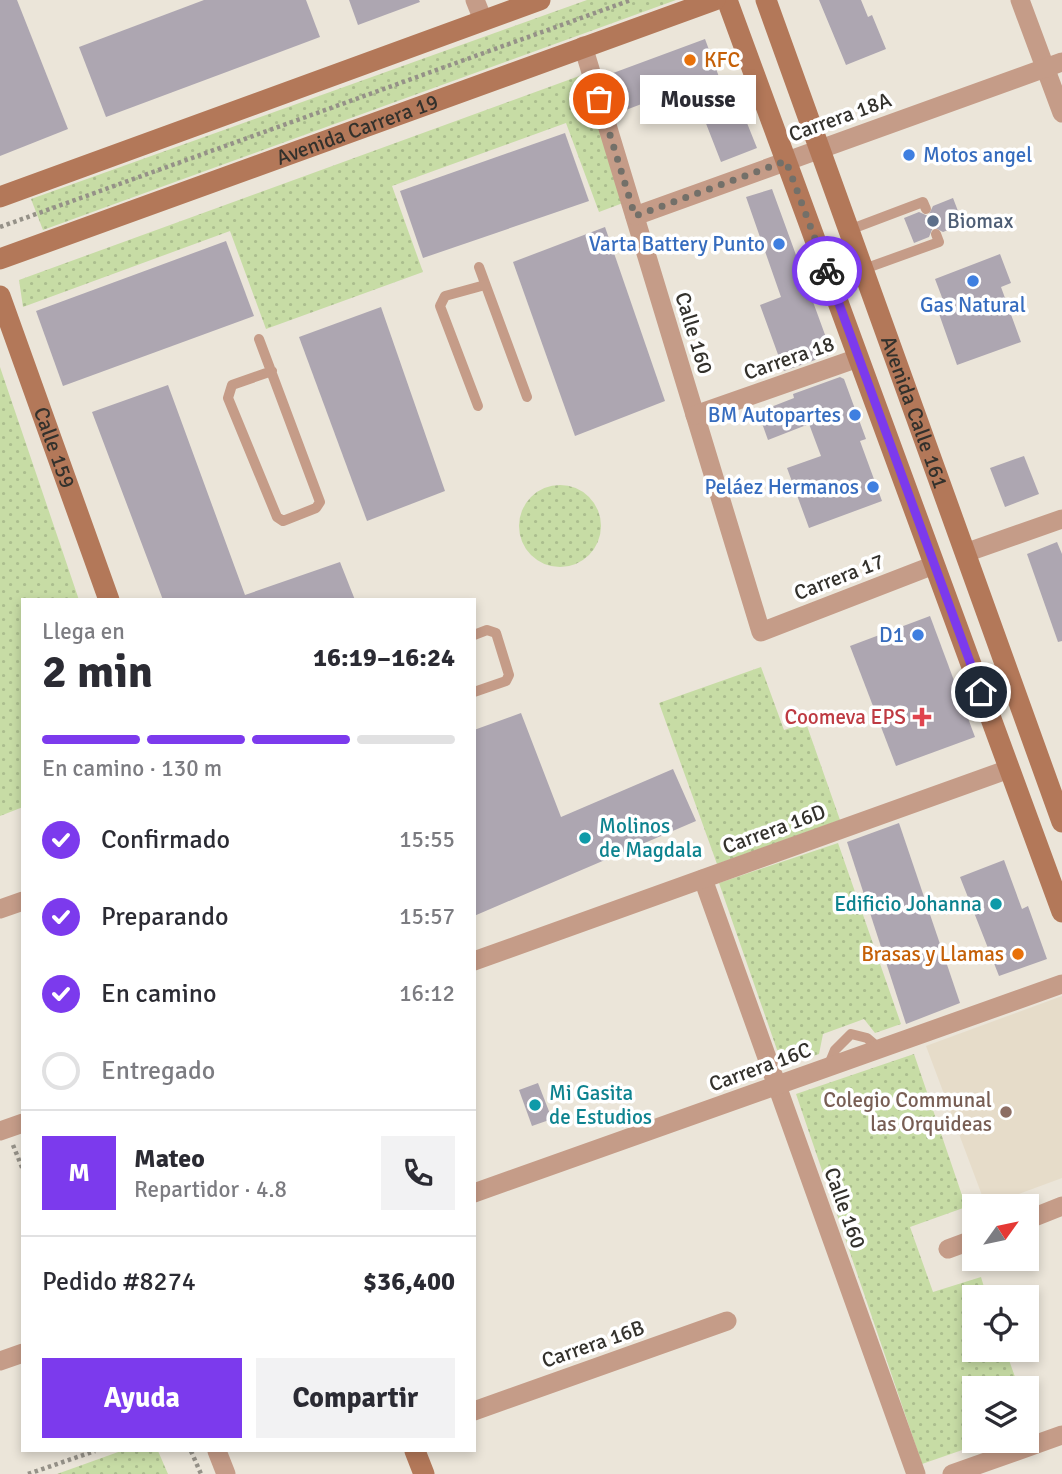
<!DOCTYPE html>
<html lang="es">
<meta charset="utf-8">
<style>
:root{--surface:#fff;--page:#f2f2f3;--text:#2b2b33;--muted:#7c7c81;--line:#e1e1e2;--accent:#7c3aed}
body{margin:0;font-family:Signika,sans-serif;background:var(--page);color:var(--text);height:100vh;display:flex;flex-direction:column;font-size:26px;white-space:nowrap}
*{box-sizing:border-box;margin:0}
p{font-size:23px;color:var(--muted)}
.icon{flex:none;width:38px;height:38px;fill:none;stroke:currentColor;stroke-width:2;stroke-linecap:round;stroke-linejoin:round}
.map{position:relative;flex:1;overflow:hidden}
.panel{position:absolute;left:21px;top:598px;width:455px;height:854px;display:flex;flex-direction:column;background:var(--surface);border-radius:0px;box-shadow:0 4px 10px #0003}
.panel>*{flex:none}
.needle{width:46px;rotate:57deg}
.controls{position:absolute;left:962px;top:1194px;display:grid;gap:14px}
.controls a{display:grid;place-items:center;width:77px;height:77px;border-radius:0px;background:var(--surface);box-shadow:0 4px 10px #0003;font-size:35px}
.pin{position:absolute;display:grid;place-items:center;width:60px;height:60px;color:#fff;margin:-30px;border:4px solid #fff;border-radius:50%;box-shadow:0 2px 7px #0007}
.courier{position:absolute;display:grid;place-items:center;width:70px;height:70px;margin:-35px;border:5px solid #7c3aed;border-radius:50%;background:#fff;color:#222;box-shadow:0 2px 9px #0007}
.bubble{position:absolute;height:49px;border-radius:0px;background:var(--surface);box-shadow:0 4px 10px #0003;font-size:23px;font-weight:700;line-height:49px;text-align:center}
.overview em{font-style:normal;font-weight:700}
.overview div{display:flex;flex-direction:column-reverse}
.overview{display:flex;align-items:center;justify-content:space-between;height:119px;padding:0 21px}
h1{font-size:46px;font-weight:700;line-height:52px}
.bar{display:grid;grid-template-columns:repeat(4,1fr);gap:10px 7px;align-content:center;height:84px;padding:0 21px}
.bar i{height:9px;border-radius:5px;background:var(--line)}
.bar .selected{background:var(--accent)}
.bar p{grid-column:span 4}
.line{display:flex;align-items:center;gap:18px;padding:0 21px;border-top:2px solid var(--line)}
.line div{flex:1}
.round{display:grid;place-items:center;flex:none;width:74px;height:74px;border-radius:0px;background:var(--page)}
ol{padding:0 21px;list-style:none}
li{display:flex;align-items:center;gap:21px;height:77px}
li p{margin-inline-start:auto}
li .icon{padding:7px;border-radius:50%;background:var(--accent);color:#fff;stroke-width:4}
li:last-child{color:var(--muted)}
li i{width:38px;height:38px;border:4px solid var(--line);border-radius:50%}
.button{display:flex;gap:14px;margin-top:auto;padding:14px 21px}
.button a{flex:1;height:80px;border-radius:0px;background:var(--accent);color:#fff;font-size:28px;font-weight:700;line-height:80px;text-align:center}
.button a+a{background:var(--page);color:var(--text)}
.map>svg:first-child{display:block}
.built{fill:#e6dcc9}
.grass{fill:url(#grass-dots)}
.building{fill:#ada6b1}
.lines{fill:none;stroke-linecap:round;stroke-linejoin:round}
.path{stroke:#959188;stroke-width:4.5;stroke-dasharray:3.5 3.5;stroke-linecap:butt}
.lane{stroke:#c59c88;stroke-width:10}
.street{stroke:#c59c88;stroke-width:19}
.secondary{stroke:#b37859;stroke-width:21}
.done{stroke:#737069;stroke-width:7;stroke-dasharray:0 12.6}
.route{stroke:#7c3aed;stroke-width:9}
.food-dot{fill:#e8710a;stroke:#fff;stroke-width:2.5}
.shop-dot{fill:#3f7fe0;stroke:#fff;stroke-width:2.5}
.service-dot{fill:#5c6f8a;stroke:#fff;stroke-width:2.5}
.health-dot{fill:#e0444e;stroke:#fff;stroke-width:2.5}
.culture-dot{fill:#0f9aa8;stroke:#fff;stroke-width:2.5}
.education-dot{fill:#8d6e63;stroke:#fff;stroke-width:2.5}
.labels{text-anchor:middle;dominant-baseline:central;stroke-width:7;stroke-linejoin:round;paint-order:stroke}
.food-label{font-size:21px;fill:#c56008;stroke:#fff;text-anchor:start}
.street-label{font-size:21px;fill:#33312c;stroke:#fff}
.shop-label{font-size:21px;fill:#366cbe;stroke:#fff;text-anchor:end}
.service-label{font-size:21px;fill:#4e5e75;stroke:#fff;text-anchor:start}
.health-label{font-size:21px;fill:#be3a42;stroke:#fff;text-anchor:end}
.culture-label{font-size:21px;fill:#0d838f;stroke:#fff;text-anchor:start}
.education-label{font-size:21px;fill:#785e54;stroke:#fff;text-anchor:end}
</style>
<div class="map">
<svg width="1062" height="1474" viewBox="0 0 1062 1474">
<defs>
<pattern id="grass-dots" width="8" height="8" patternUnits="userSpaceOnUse" patternTransform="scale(1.75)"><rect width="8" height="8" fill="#c7dca5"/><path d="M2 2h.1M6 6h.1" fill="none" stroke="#abbd8e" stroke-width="1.8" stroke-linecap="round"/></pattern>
</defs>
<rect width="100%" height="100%" fill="#ebe5d9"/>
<polygon class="built" points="1062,996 1062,1178 986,1206 926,1046"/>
<g class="grass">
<polygon points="587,0 676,0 43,230 31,199"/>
<polygon points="582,75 623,203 599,212 566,123 392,186 423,272 266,329 230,231 23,307 19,280"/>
<polygon points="0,367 79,600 23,600 23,807 0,816"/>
<circle cx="560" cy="526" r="41"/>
<polygon points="761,667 784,730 806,723 840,820 717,864 659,703"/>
<polygon points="838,843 901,1024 875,1033 864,1019 823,1034 819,1054 783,1067 719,883"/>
<polygon points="914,1054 966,1207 910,1227 933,1292 981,1277 987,1297 975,1297 975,1349 1005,1349 1019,1388 975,1388 975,1440 991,1440 922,1464 796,1094"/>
<polygon points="121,1451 158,1451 168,1474 57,1474"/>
</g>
<g class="building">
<polygon points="0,0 17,0 68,129 0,156"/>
<polygon points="204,0 306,0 320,37 106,117 79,47"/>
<polygon points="349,0 419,0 420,2 358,25"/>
<polygon points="819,0 861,0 868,17 872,15 886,49 846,65"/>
<polygon points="705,39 732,112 741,108 757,148 721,162 691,85 618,113 605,76"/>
<polygon points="565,133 589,201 423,258 400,191"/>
<polygon points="772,189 832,354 784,371 760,305 781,297 746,197"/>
<polygon points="953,198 963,224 943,232 933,227 929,237 914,243 904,218 919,212 928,216 933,206"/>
<polygon points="605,227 665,401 575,436 513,262"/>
<polygon points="226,241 254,316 63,386 36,311"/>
<polygon points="1000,254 1011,283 1001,287 1021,342 957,365 938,311 946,308 935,279"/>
<polygon points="381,307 445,491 367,521 299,337"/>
<polygon points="840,377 844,379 866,439 860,441 882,501 809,528 787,468 821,456 809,424 768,440 758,412 794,398 793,394"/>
<polygon points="168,385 245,595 340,562 355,600 163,600 92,412"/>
<polygon points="1024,456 1039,494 1005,507 990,468"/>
<polygon points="1057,542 1062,554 1062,641 1058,642 1027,554"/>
<polygon points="930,616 975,737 896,766 850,646"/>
<polygon points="521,713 561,817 673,769 696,821 474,916 474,730"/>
<polygon points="899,823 960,1003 906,1024 847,842"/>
<polygon points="1004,860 1022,909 1028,906 1047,959 999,976 960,877"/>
<polygon points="538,1083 552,1119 532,1126 519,1090"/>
</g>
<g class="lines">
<g class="path">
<polyline points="0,227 631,0"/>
<polyline points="13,1145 23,1170"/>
<polyline points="191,1451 201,1474"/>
<polyline points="28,1474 95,1451"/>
</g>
<g class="lane">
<polyline points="849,230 923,202 926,209"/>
<polyline points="479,267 527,397"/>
<polyline points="864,269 939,242 936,234"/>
<polyline points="259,339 320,502 316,508 283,521 277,517 228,398 232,385 272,371"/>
<polyline points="478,406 440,306 445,296 485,285"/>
<polyline points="474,635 487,630 496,633 509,675 506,681 474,692"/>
<polyline points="828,1067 835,1050 851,1034 867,1038 880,1049"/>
</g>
<g class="street">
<polyline points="475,0 483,20"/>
<polyline points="1020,0 1062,113"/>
<polyline points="583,46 761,632 934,565"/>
<polyline points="635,216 1062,62"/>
<polyline points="695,415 858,358"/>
<polyline points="965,553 1062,519"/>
<polyline points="703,879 916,1474"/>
<polyline points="0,909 23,901"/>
<polyline points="474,961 1009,769"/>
<polyline points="0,1131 23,1123"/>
<polyline points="474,1193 1062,984"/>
<polyline points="1027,1220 1062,1206"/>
<polyline points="948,1249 975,1239"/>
<polyline points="0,1361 23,1353"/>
<polyline points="474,1411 727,1321"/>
<polyline points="217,1451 226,1474"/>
<polyline points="952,1474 1062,1435"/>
</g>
<g class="secondary">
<polyline points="727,0 1062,912"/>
<path id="s1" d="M766 0 1062 822"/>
<polyline points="0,197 540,0"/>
<path id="s2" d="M0 259 715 0"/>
<path id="s3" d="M0 296 109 600"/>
<polyline points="415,1451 424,1474"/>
</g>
</g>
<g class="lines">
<polyline class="done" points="599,99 635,216 786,161 827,271"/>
<polyline class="route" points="827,271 981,692"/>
</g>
<g class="food-dot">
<circle cx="690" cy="60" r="7"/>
<circle cx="1018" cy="954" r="7"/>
</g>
<g class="shop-dot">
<circle cx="909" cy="155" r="7"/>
<circle cx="779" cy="244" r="7"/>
<circle cx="973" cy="281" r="7"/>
<circle cx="855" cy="415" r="7"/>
<circle cx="873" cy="487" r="7"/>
<circle cx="918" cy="635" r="7"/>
</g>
<circle class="service-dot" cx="933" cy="221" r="7"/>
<path class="health-dot" d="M918.5 706.5h7v7h7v7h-7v7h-7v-7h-7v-7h7z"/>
<g class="culture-dot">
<circle cx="585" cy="838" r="7"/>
<circle cx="996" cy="904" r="7"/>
<circle cx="535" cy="1105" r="7"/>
</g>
<circle class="education-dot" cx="1006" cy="1112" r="7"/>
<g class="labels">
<g class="food-label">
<text x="704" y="60">KFC</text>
<text x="1004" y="954" text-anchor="end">Brasas y Llamas</text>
</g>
<g class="street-label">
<text transform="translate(840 117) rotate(-20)">Carrera 18A</text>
<text stroke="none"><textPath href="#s2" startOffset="380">Avenida Carrera 19</textPath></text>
<text transform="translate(694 333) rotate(73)">Calle 160</text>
<text transform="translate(789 358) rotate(-19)">Carrera 18</text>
<text stroke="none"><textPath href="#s1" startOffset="438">Avenida Calle 161</textPath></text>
<text stroke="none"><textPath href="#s3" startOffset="161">Calle 159</textPath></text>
<text transform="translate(839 577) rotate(-21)">Carrera 17</text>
<text transform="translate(774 829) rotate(-20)">Carrera 16D</text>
<text transform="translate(760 1067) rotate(-20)">Carrera 16C</text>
<text transform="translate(845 1208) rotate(70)">Calle 160</text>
<text transform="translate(593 1344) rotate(-19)">Carrera 16B</text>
</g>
<g class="shop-label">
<text x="923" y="155" text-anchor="start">Motos angel</text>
<text x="765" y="244">Varta Battery Punto</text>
<text x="973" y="305" text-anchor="middle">Gas Natural</text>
<text x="841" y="415">BM Autopartes</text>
<text x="859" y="487">Peláez Hermanos</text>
<text x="904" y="635">D1</text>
</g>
<g class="service-label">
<text x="947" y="221">Biomax</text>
</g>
<g class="health-label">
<text x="906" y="717">Coomeva EPS</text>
</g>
<g class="culture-label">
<text x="599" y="826">Molinos<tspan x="599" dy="24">de Magdala</tspan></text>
<text x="982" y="904" text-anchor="end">Edificio Johanna</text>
<text x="549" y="1093">Mi Gasita<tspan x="549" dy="24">de Estudios</tspan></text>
</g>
<g class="education-label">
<text x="992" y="1100">Colegio Communal<tspan x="992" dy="24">las Orquideas</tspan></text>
</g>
</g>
</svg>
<div class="controls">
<a><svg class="needle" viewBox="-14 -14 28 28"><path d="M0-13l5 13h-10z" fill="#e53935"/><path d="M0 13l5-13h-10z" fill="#7c7c81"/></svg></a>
<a><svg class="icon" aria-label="locate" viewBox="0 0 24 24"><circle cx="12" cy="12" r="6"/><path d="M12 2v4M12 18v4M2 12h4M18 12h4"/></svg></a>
<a><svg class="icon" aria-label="layers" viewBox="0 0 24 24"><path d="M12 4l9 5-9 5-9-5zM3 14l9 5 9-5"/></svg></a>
</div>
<div class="pin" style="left:599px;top:99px;background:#ea580c"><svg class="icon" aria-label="bag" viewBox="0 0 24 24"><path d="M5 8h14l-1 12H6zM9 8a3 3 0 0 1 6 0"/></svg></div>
<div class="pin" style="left:981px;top:692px;background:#1f2937"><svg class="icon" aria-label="home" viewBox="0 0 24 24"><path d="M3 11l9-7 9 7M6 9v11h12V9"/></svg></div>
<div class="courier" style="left:827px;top:271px"><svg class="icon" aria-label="bike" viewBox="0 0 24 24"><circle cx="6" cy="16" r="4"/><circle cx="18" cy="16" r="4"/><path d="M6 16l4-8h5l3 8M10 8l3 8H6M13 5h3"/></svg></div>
<div class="bubble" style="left:640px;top:75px;width:116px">Mousse</div>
<section class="panel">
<div class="overview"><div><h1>2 min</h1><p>Llega en</p></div><em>16:19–16:24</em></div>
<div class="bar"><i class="selected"></i><i class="selected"></i><i class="selected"></i><i></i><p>En camino · 130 m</p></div>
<ol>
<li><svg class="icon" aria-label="check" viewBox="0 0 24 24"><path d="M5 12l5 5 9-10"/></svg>Confirmado<p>15:55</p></li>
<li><svg class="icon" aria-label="check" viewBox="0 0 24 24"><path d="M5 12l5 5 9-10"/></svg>Preparando<p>15:57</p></li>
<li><svg class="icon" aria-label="check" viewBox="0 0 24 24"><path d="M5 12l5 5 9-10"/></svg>En camino<p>16:12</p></li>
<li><i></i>Entregado</li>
</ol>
<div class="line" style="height:126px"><b class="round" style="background:var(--accent);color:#fff">M</b><div><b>Mateo</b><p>Repartidor · 4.8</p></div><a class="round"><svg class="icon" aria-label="phone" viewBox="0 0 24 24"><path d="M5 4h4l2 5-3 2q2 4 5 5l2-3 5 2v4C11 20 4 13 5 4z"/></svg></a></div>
<div class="line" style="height:91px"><div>Pedido #8274</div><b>$36,400</b></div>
<div class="button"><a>Ayuda</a><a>Compartir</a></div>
</section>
</div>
